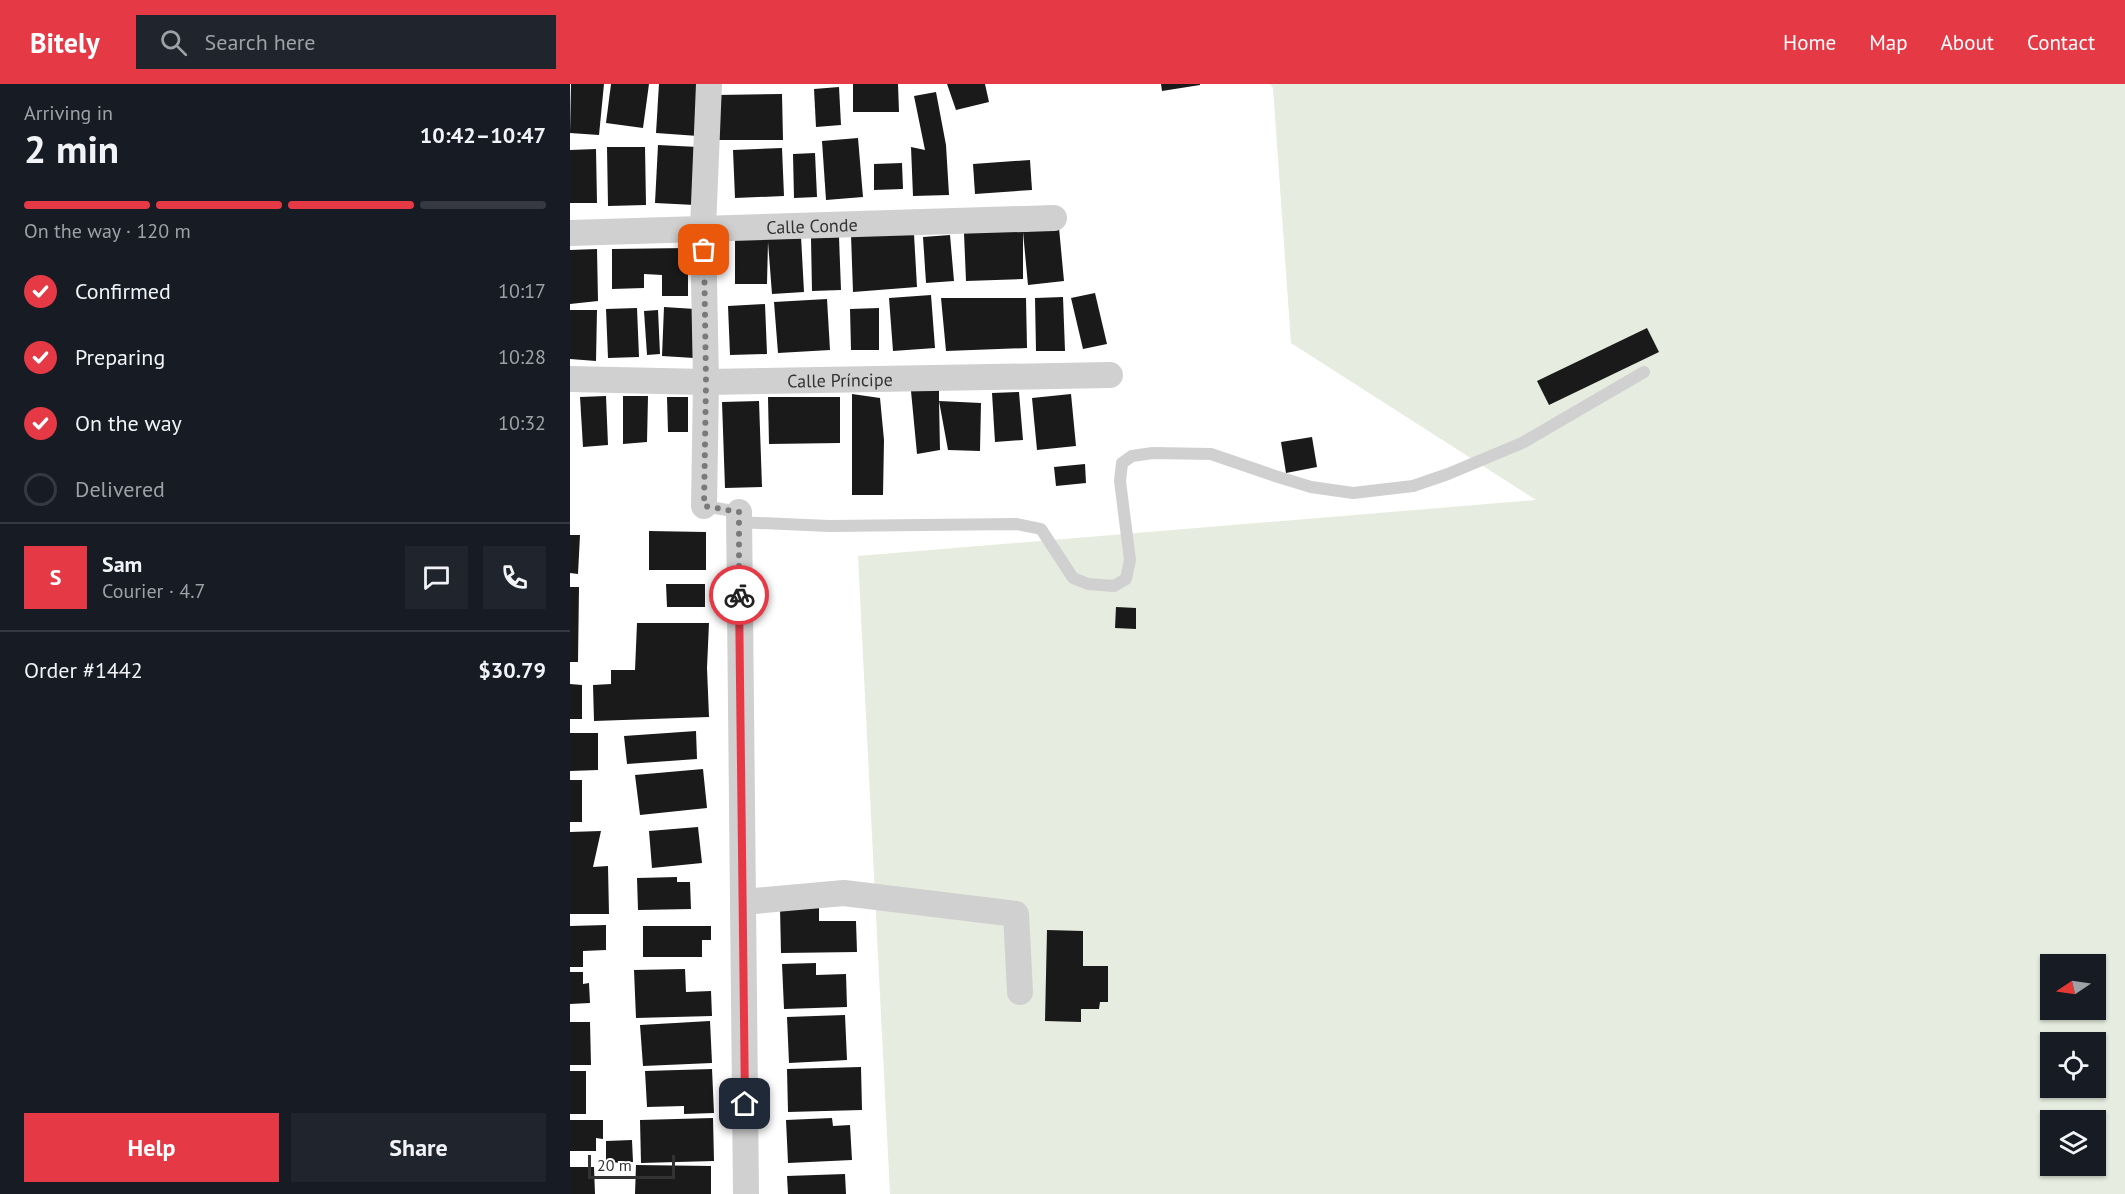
<!DOCTYPE html>
<meta charset="utf-8">
<style>
:root{--surface:#171b24;--page:#20242c;--text:#f1f3f6;--muted:#9ea1a6;--line:#363941;--accent:#e63946}
body{margin:0;font-family:"PT Sans",sans-serif;background:var(--page);color:var(--text);height:100vh;display:flex;flex-direction:column;font-size:22px;white-space:nowrap}
*{box-sizing:border-box;margin:0}
p{font-size:20px;color:var(--muted)}
.icon{flex:none;width:33px;height:33px;fill:none;stroke:currentColor;stroke-width:2;stroke-linecap:round;stroke-linejoin:round}
.map{position:relative;flex:1;overflow:hidden}
.panel{display:flex;flex-direction:column;background:var(--surface);width:570px}
.panel>*{flex:none}
.needle{width:39px;rotate:257deg}
.tools{position:absolute;left:1470px;top:870px;display:grid;gap:12px}
.tools a{display:grid;place-items:center;width:66px;height:66px;border-radius:0px;background:var(--surface);box-shadow:0 2px 4px #0004;font-size:30px}
.scale{position:absolute;left:18px;bottom:15px;width:87px;box-sizing:border-box;padding-left:6px;border:3px solid #333;border-top:0;font-size:16px;line-height:21px;white-space:nowrap;color:#333;-webkit-text-stroke:4px #fff;paint-order:stroke}
.pin{position:absolute;display:grid;place-items:center;width:51px;height:51px;color:#fff;margin:-26px;border-radius:12px;box-shadow:0 3px 9px #0006}
.courier{position:absolute;display:grid;place-items:center;width:60px;height:60px;margin:-30px;border:4px solid #e63946;border-radius:50%;background:#fff;color:#222;box-shadow:0 2px 8px #0007}
.summary em{font-style:normal;font-weight:700}
.summary div{display:flex;flex-direction:column-reverse}
.summary{display:flex;align-items:center;justify-content:space-between;height:102px;padding:0 24px}
h1{font-size:39px;font-weight:700;line-height:45px}
.bar{display:grid;grid-template-columns:repeat(4,1fr);gap:9px 6px;align-content:center;height:72px;padding:0 24px}
.bar i{height:8px;border-radius:4px;background:var(--line)}
.bar .selected{background:var(--accent)}
.bar p{grid-column:span 4}
.line{display:flex;align-items:center;gap:15px;padding:0 24px;border-top:2px solid var(--line)}
.line div{flex:1}
.round{display:grid;place-items:center;flex:none;width:63px;height:63px;border-radius:0px;background:var(--page)}
ol{padding:0 24px;list-style:none}
li{display:flex;align-items:center;gap:18px;height:66px}
li p{margin-inline-start:auto}
li .icon{padding:6px;border-radius:50%;background:var(--accent);color:#fff;stroke-width:4}
li:last-child{color:var(--muted)}
li i{width:33px;height:33px;border:3px solid var(--line);border-radius:50%}
.primary-button{display:flex;gap:12px;margin-top:auto;padding:12px 24px}
.primary-button a{flex:1;height:69px;border-radius:0px;background:var(--accent);color:#fff;font-size:24px;font-weight:700;line-height:69px;text-align:center}
.primary-button a+a{background:var(--page);color:var(--text)}
header{display:flex;align-items:center;gap:36px;box-sizing:border-box;height:84px;padding:0 30px;background:var(--accent);color:#fff}
header strong{font-size:28px}
nav{display:flex;gap:33px;margin-inline-start:auto;font-size:21px}
.search{width:420px;height:54px;background:var(--page);display:flex;align-items:center;gap:15px;box-sizing:border-box;padding:0 21px;border-radius:0px;color:var(--muted);font-size:22px}
main{display:flex;flex:1;min-height:0}
.map>svg:first-child{display:block}
.green{fill:#e6ecdf;fill-rule:evenodd}
.building{fill:#1a1a1a}
.lines{fill:none;stroke-linecap:round;stroke-linejoin:round}
.lane{stroke:#d0d0d0;stroke-width:12}
.street{stroke:#d0d0d0;stroke-width:26}
.done{stroke:#7a7a7a;stroke-width:6;stroke-dasharray:0 10.8}
.route{stroke:#e63946;stroke-width:8}
.labels{text-anchor:middle;dominant-baseline:central;stroke-width:6;stroke-linejoin:round;paint-order:stroke}
.street-label{font-size:18px;fill:#333;stroke:#fff}
</style>
<header>
<strong>Bitely</strong>
<div class="search"><svg class="icon" aria-label="search" viewBox="0 0 24 24"><circle cx="10" cy="10" r="6"/><path d="M15 15l6 6"/></svg>Search here</div>
<nav><a>Home</a><a>Map</a><a>About</a><a>Contact</a></nav>
</header>
<main>
<section class="panel">
<div class="summary"><div><h1>2 min</h1><p>Arriving in</p></div><em>10:42–10:47</em></div>
<div class="bar"><i class="selected"></i><i class="selected"></i><i class="selected"></i><i></i><p>On the way · 120 m</p></div>
<ol>
<li><svg class="icon" aria-label="check" viewBox="0 0 24 24"><path d="M5 12l5 5 9-10"/></svg>Confirmed<p>10:17</p></li>
<li><svg class="icon" aria-label="check" viewBox="0 0 24 24"><path d="M5 12l5 5 9-10"/></svg>Preparing<p>10:28</p></li>
<li><svg class="icon" aria-label="check" viewBox="0 0 24 24"><path d="M5 12l5 5 9-10"/></svg>On the way<p>10:32</p></li>
<li><i></i>Delivered</li>
</ol>
<div class="line" style="height:108px"><b class="round" style="background:var(--accent);color:#fff">S</b><div><b>Sam</b><p>Courier · 4.7</p></div><a class="round"><svg class="icon" aria-label="chat" viewBox="0 0 24 24"><path d="M4 5h16v11H9l-5 4z"/></svg></a><a class="round"><svg class="icon" aria-label="phone" viewBox="0 0 24 24"><path d="M5 4h4l2 5-3 2q2 4 5 5l2-3 5 2v4C11 20 4 13 5 4z"/></svg></a></div>
<div class="line" style="height:78px"><div>Order #1442</div><b>$30.79</b></div>
<div class="primary-button"><a>Help</a><a>Share</a></div>
</section>
<div class="map">
<svg width="1555" height="1110" viewBox="0 0 1555 1110">
<rect width="100%" height="100%" fill="#fff"/>
<path class="green" d="M700 0H1555V1110H320L288 472 966 416 721 259 703 4ZM1480 880H1526V926H1480ZM1480 958H1526V1004H1480ZM1480 1036H1526V1082H1480Z"/>
<g class="building">
<polygon points="1,0 34,0 29,51 0,49"/>
<polygon points="41,0 79,0 73,44 36,39"/>
<polygon points="89,0 132,0 128,52 86,49"/>
<polygon points="283,0 328,0 329,28 283,28"/>
<polygon points="377,0 415,0 419,18 386,26"/>
<polygon points="591,0 630,0 630,1 592,7"/>
<polygon points="269,3 271,41 246,43 244,5"/>
<polygon points="366,8 376,61 379,111 343,112 341,63 355,66 344,12"/>
<polygon points="212,10 213,56 148,56 147,11"/>
<polygon points="288,54 293,113 256,116 252,57"/>
<polygon points="88,61 128,63 125,121 85,119"/>
<polygon points="37,63 75,63 76,121 38,122"/>
<polygon points="212,64 214,112 165,114 163,66"/>
<polygon points="26,65 27,119 0,119 0,66"/>
<polygon points="245,69 247,113 224,114 223,70"/>
<polygon points="460,76 462,106 405,110 403,80"/>
<polygon points="332,79 333,105 304,106 304,80"/>
<polygon points="489,144 494,197 458,201 453,148"/>
<polygon points="419,147 453,148 453,195 396,197 394,149"/>
<polygon points="344,150 347,203 283,208 281,151"/>
<polygon points="380,151 384,197 356,199 353,153"/>
<polygon points="231,152 234,208 202,210 198,158 197,200 165,200 165,153"/>
<polygon points="269,153 271,206 242,207 241,154"/>
<polygon points="118,164 118,212 92,212 92,191 74,190 74,204 42,205 42,165"/>
<polygon points="27,165 28,217 0,220 0,166"/>
<polygon points="525,209 537,260 513,265 501,214"/>
<polygon points="361,211 365,264 323,267 319,214"/>
<polygon points="493,213 495,267 466,267 465,214"/>
<polygon points="371,214 456,214 457,264 376,267"/>
<polygon points="257,215 260,266 208,269 204,218"/>
<polygon points="195,220 197,270 160,271 158,222"/>
<polygon points="94,223 125,225 124,274 92,272"/>
<polygon points="67,224 69,273 38,274 36,225"/>
<polygon points="309,224 309,266 281,266 280,225"/>
<polygon points="0,226 27,226 26,277 0,275"/>
<polygon points="88,226 90,270 77,271 74,227"/>
<polygon points="1077,244 1089,268 979,321 967,297"/>
<polygon points="369,305 369,317 411,319 410,367 378,366 369,317 370,366 347,370 341,307"/>
<polygon points="449,308 453,356 425,358 422,309"/>
<polygon points="282,310 310,314 314,356 313,411 282,411"/>
<polygon points="501,310 506,362 467,366 462,314"/>
<polygon points="36,312 38,361 13,363 10,313"/>
<polygon points="53,312 78,312 77,358 53,360"/>
<polygon points="97,313 118,313 118,348 98,348"/>
<polygon points="198,313 270,313 270,359 199,360"/>
<polygon points="189,317 192,403 155,404 152,318"/>
<polygon points="742,353 747,383 716,389 711,358"/>
<polygon points="515,380 516,399 486,402 484,383"/>
<polygon points="79,447 136,448 136,486 79,486"/>
<polygon points="0,451 10,451 8,490 0,489"/>
<polygon points="96,500 135,500 135,523 97,523"/>
<polygon points="0,503 9,503 8,578 0,578"/>
<polygon points="546,523 566,524 566,545 545,544"/>
<polygon points="67,539 139,539 137,584 139,633 24,637 23,601 41,600 41,586 65,586"/>
<polygon points="0,600 12,601 12,635 0,635"/>
<polygon points="126,647 127,675 57,680 54,652"/>
<polygon points="0,649 28,649 28,686 0,687"/>
<polygon points="133,685 137,724 70,731 65,691"/>
<rect x="0" y="696" width="12" height="42"/>
<polygon points="128,743 132,779 82,784 79,747"/>
<polygon points="31,747 23,783 38,782 39,830 0,830 0,748"/>
<polygon points="107,793 107,798 120,798 121,825 68,826 67,794"/>
<polygon points="249,823 249,837 286,837 287,868 211,869 210,824"/>
<polygon points="36,841 36,866 13,867 13,883 0,883 0,842"/>
<polygon points="73,842 141,842 141,856 132,856 132,873 73,873"/>
<polygon points="477,846 513,847 513,882 538,882 538,918 530,918 529,925 511,925 511,938 475,937"/>
<polygon points="246,879 246,891 276,890 277,923 214,925 212,880"/>
<polygon points="115,885 116,908 141,907 142,932 66,934 64,886"/>
<polygon points="0,888 13,888 13,900 19,899 20,919 0,920"/>
<polygon points="275,931 277,976 219,979 217,933"/>
<polygon points="140,937 142,979 73,982 70,941"/>
<polygon points="0,938 20,938 21,981 0,981"/>
<polygon points="291,983 292,1026 218,1028 217,985"/>
<polygon points="142,985 144,1029 114,1030 114,1022 77,1023 75,987"/>
<rect x="0" y="987" width="16" height="43"/>
<polygon points="143,1034 144,1077 71,1079 70,1036"/>
<polygon points="262,1034 263,1042 280,1041 282,1076 218,1079 216,1036"/>
<polygon points="0,1036 33,1036 33,1055 26,1054 26,1067 0,1067"/>
<polygon points="62,1056 63,1078 36,1079 36,1057"/>
<polygon points="66,1081 141,1082 141,1110 65,1110"/>
<polygon points="0,1083 24,1083 25,1110 0,1110"/>
<polygon points="275,1090 276,1110 218,1110 217,1092"/>
</g>
<g class="lines">
<g class="lane">
<polyline points="134,422 169,428"/>
<polyline points="168,438 259,442 447,440 471,445 503,494 518,500 544,502 556,495 560,476 550,397 552,379 562,372 583,369 641,370 705,392 741,403 783,409 843,402 878,390 952,359 1074,288"/>
</g>
<g class="street">
<path id="s1" d="M0 149 484 134"/>
<path id="s2" d="M0 295 136 298 540 291"/>
<polyline points="134,422 136,298 133,144 139,0"/>
<polyline points="169,428 176,1110"/>
<polyline points="173,818 274,809 446,830 450,908"/>
</g>
</g>
<g class="lines">
<polyline class="done" points="134,166 136,298 134,422 169,428 169,511"/>
<polyline class="route" points="169,511 175,1020"/>
</g>
<g class="labels">
<g class="street-label">
<text stroke="none"><textPath href="#s1" startOffset="242">Calle Conde</textPath></text>
<text stroke="none"><textPath href="#s2" startOffset="270">Calle Príncipe</textPath></text>
</g>
</g>
</svg>
<div class="tools">
<a><svg class="needle" viewBox="-14 -14 28 28"><path d="M0-13l5 13h-10z" fill="#e53935"/><path d="M0 13l5-13h-10z" fill="#9ea1a6"/></svg></a>
<a><svg class="icon" aria-label="locate" viewBox="0 0 24 24"><circle cx="12" cy="12" r="6"/><path d="M12 2v4M12 18v4M2 12h4M18 12h4"/></svg></a>
<a><svg class="icon" aria-label="layers" viewBox="0 0 24 24"><path d="M12 4l9 5-9 5-9-5zM3 14l9 5 9-5"/></svg></a>
</div>
<div class="scale">20 m</div>
<div class="pin" style="left:134px;top:166px;background:#ea580c"><svg class="icon" aria-label="bag" viewBox="0 0 24 24"><path d="M5 8h14l-1 12H6zM9 8a3 3 0 0 1 6 0"/></svg></div>
<div class="pin" style="left:175px;top:1020px;background:#1f2937"><svg class="icon" aria-label="home" viewBox="0 0 24 24"><path d="M3 11l9-7 9 7M6 9v11h12V9"/></svg></div>
<div class="courier" style="left:169px;top:511px"><svg class="icon" aria-label="bike" viewBox="0 0 24 24"><circle cx="6" cy="16" r="4"/><circle cx="18" cy="16" r="4"/><path d="M6 16l4-8h5l3 8M10 8l3 8H6M13 5h3"/></svg></div>
</div>
</main>
